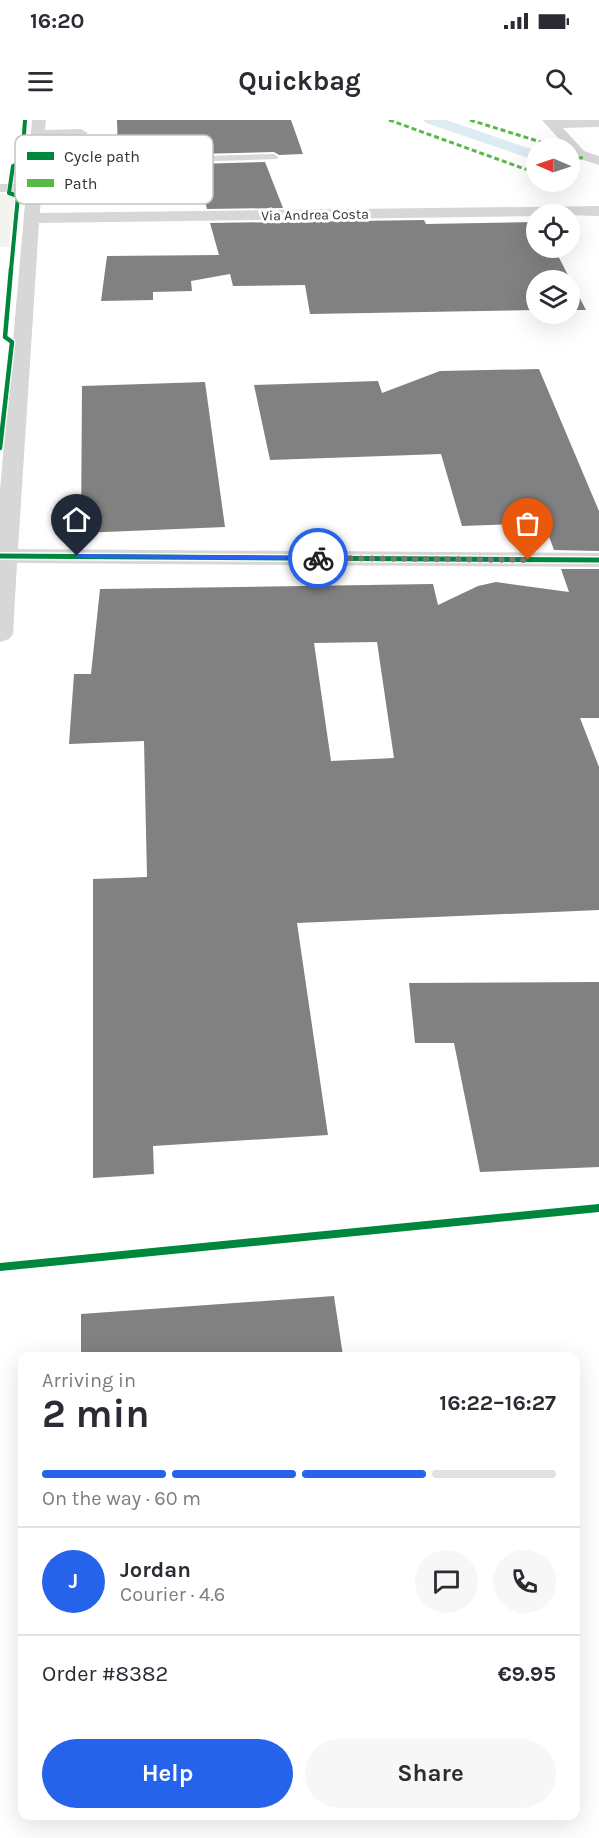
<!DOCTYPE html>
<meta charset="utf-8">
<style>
:root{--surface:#fff;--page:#f7f7f7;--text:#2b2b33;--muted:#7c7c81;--line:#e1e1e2;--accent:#2563eb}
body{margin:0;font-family:Karla,sans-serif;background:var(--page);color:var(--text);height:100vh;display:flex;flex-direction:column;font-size:22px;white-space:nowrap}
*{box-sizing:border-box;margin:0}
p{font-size:20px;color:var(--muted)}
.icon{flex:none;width:33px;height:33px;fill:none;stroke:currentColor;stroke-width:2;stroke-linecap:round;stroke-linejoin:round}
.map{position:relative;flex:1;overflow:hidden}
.panel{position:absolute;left:18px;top:1232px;width:562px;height:468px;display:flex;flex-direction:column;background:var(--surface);border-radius:12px;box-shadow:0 6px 24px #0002}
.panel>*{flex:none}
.needle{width:39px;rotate:272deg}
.fabs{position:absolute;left:526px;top:18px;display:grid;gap:12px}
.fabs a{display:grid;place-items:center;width:54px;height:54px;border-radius:50%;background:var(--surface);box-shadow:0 6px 24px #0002;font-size:30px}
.pin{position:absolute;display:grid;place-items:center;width:51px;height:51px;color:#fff;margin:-62px -26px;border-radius:50% 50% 50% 0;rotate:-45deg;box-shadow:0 0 6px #0007}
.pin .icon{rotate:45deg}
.courier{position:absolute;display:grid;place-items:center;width:60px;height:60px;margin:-30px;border:4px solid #2563eb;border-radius:50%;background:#fff;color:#222;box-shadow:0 2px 8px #0007}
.head em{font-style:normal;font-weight:700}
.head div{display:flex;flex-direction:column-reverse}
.head{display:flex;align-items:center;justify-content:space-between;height:102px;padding:0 24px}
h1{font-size:39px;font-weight:700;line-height:45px}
.bar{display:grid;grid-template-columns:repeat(4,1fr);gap:9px 6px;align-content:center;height:72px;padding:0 24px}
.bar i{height:8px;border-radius:4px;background:var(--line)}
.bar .current{background:var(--accent)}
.bar p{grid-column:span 4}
.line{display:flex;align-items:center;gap:15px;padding:0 24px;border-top:2px solid var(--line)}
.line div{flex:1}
.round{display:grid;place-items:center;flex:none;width:63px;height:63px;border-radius:32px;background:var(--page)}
.action{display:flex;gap:12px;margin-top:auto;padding:12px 24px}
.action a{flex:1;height:69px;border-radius:36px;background:var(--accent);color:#fff;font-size:24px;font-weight:700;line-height:69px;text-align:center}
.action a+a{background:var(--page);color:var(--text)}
.status{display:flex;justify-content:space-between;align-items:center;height:42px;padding:0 30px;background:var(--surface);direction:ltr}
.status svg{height:16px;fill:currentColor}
header{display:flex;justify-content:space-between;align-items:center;height:78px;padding:0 24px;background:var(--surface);font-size:27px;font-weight:700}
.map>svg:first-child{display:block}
.green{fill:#f1f5ed}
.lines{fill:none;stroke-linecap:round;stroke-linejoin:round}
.canal{fill:#ddebf3;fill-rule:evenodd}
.building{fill:#818181;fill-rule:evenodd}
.path{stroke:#d6d6d6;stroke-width:4.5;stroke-dasharray:4 4;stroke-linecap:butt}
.lane{fill:#d7d7d7;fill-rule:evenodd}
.street{fill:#d7d7d7;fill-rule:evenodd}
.quiet{stroke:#58b947;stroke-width:3;stroke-dasharray:5 3;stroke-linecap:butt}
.cycleway-far3-casing{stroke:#fff;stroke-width:5}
.cycleway-far2-casing{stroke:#fff;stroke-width:7}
.cycleway-far1-casing{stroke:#fff;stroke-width:8}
.cycleway-casing{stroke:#fff;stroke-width:12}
.cycleway-far3{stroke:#00873e;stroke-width:4}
.cycleway-far2{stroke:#00873e;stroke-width:4.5}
.cycleway-far1{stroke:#00873e;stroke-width:5}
.cycleway{stroke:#00873e;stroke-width:8}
.route{fill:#2563eb}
.done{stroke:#7a7a7a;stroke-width:6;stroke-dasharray:0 10.8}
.labels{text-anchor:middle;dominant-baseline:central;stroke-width:6;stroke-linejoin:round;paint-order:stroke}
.far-street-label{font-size:14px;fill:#333;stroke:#fff}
.key{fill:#fff;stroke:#c2c2c2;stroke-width:1.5}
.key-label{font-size:16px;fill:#333}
</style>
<div class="status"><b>16:20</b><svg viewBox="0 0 49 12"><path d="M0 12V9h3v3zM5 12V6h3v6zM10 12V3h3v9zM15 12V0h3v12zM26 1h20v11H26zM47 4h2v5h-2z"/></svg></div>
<header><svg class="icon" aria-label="menu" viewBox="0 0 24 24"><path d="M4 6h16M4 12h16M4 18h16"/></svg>Quickbag<svg class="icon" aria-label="search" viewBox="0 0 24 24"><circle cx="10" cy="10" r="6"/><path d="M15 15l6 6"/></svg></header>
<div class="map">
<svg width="599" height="1718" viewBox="0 0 599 1718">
<rect width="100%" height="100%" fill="#fff"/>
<polygon class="green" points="0,74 15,74 9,127 0,127"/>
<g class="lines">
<polygon class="canal" points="423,0 446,0 537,31 537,41 426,3"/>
</g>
<g class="building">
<polygon points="117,0 291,0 303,34 279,35 274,32 118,36"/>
<polygon points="265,42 283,88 207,89 195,44"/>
<polygon points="424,100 426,104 537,102 537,128 554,128 586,190 570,190 570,160 537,160 537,190 310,194 305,165 233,166 230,154 191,161 192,171 153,172 153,180 101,181 107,136 219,135 210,103"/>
<polygon points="539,249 599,391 599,431 554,430 544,403 462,406 441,334 270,340 254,265 378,261 382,273 440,251"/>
<polygon points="205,262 225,407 81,413 82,266"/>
<path d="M561 449H599V598H580L599 647V790L297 803 328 1015 153 1026 154 1054 93 1058V759L147 757 144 621 69 624 74 554H91L100 469 433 464 438 485 478 466 496 462 569 472ZM377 522 394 638 331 641 314 523Z"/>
<polygon points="599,862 599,1047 480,1052 454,923 415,923 409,863"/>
<polygon points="334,1176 343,1236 81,1236 81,1194"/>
</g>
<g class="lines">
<polyline class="path" points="0,1147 599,1088"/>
<polygon class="lane" points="274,34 278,37 277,39 123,44 80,42 75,39 80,36 123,38"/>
<g class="street">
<polygon points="32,0 46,0 45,10 81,9 88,13 81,17 44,18 40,93 599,86 599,96 537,94 537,96 39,103 18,429 599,433 599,447 17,443 13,514 9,519 0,522 0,370 26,72 0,72 0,64 27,64"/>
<polygon points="542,0 599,0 599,7 563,8 584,31 599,36 599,45 574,37 570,28 567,28"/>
</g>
<g class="quiet">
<polyline points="389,0 525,49 537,48"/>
<polyline points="470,0 560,28"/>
<polyline points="570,40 585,37"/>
</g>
<g class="cycleway-far3-casing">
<polyline id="cycleway-far3" points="11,150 18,76 9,73 13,46 22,42 25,0"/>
</g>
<g class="cycleway-far2-casing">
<polyline id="cycleway-far2" points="0,328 12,222 5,217 11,149"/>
</g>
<g class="cycleway-far1-casing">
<polyline id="cycleway-far1" points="0,436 599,440"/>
</g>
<g class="cycleway-casing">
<polyline id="cycleway" points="0,1147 599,1088"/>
</g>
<use href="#cycleway-far3" class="cycleway-far3"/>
<use href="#cycleway-far2" class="cycleway-far2"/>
<use href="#cycleway-far1" class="cycleway-far1"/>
<use href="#cycleway" class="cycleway"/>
</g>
<polygon class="route" points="77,434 318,436 322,438 318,440 75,438"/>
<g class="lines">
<polyline class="done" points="318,438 528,440"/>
</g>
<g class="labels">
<g class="far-street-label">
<text transform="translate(315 95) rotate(-1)">Via Andrea Costa</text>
</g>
</g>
<rect x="15" y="15" width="198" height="69" rx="9" class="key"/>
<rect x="27" y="32" width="27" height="8" fill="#00873e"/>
<rect x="27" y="59" width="27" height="8" fill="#58b947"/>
<g class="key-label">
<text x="64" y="42">Cycle path</text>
<text x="64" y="69">Path</text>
</g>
</svg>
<div class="fabs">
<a><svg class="needle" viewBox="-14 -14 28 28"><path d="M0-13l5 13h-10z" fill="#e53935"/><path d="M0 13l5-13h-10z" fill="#7c7c81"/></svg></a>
<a><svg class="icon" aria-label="locate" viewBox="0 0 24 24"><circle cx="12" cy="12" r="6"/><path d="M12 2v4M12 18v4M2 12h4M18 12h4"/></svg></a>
<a><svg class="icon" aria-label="layers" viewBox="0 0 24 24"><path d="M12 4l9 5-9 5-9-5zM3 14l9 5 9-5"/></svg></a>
</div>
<div class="pin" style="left:528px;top:440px;background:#ea580c"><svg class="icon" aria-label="bag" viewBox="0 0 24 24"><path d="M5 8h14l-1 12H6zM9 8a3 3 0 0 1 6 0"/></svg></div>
<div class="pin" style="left:77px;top:436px;background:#1f2937"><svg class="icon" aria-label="home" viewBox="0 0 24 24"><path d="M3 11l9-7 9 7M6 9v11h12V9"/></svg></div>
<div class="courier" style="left:318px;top:438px"><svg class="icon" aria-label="bike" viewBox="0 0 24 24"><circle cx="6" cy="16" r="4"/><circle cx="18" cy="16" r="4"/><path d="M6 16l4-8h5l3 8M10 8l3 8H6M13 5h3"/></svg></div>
<section class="panel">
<div class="head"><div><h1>2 min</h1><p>Arriving in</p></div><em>16:22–16:27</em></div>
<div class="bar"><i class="current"></i><i class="current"></i><i class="current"></i><i></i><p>On the way · 60 m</p></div>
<div class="line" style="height:108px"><b class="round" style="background:var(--accent);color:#fff">J</b><div><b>Jordan</b><p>Courier · 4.6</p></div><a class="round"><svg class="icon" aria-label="chat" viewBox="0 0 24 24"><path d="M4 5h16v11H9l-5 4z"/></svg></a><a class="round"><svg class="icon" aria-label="phone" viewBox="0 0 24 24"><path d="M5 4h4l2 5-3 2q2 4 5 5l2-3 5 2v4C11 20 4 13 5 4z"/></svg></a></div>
<div class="line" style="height:78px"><div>Order #8382</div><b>€9.95</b></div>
<div class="action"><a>Help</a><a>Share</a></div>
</section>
</div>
